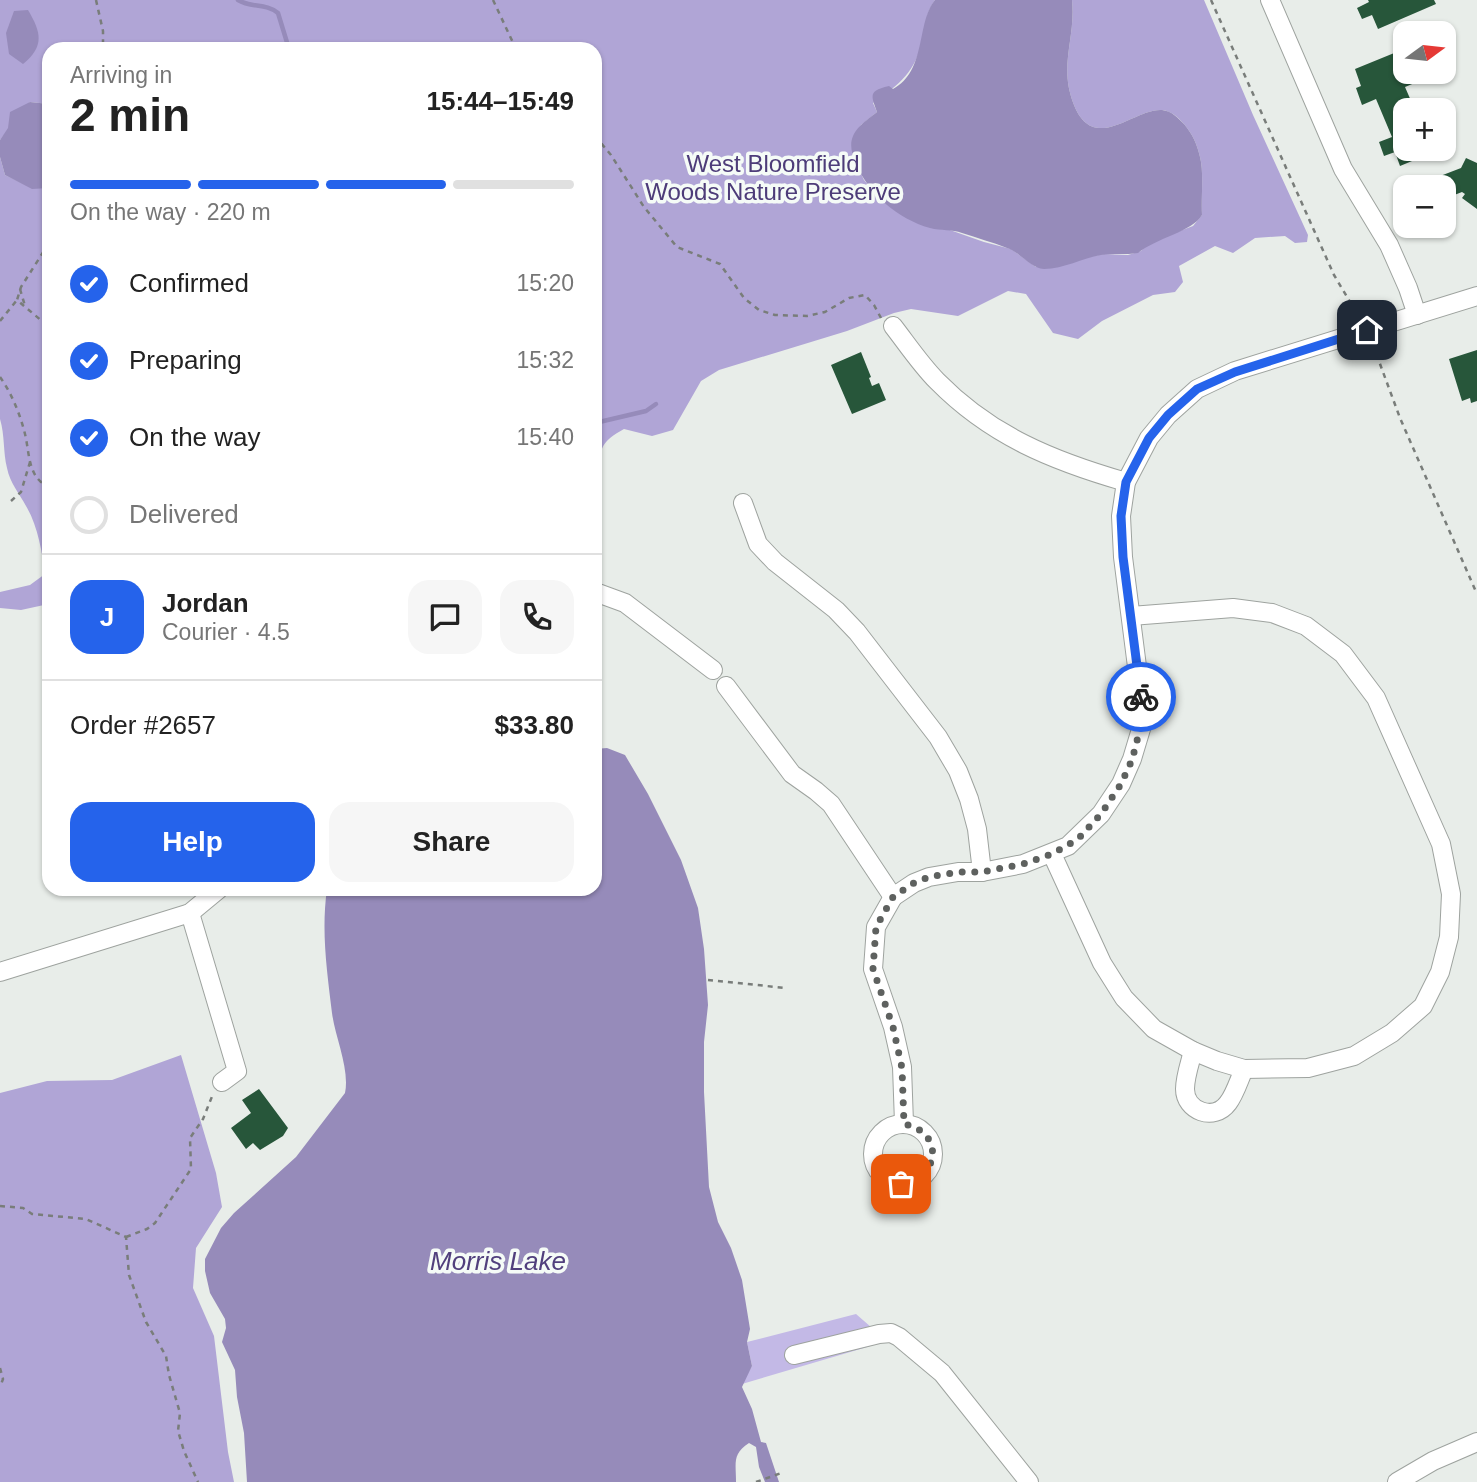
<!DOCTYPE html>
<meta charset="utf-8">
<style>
:root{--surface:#fff;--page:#f6f6f6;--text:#222;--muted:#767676;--line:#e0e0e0;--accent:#2563eb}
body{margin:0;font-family:Arial,sans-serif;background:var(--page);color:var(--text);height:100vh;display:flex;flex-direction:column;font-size:26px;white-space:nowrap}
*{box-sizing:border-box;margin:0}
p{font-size:23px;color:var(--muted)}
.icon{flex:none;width:38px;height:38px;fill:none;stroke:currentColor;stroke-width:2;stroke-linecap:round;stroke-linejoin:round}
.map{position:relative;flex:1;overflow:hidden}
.drawer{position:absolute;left:42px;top:42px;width:560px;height:854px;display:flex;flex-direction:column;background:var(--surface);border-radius:21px;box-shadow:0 2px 5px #0004}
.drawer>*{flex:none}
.needle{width:46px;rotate:75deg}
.controls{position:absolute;left:1393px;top:21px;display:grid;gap:14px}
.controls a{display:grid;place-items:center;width:63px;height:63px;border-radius:14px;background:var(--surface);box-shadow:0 2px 5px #0004;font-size:35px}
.pin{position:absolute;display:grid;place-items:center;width:60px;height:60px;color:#fff;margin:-30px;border-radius:14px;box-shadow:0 4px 10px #0006}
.courier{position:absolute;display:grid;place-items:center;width:70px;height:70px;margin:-35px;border:5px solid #2563eb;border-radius:50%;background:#fff;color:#222;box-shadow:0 2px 9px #0007}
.headline em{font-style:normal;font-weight:700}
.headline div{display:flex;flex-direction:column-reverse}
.headline{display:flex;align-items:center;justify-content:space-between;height:119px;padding:0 28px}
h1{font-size:46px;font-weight:700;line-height:52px}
.bar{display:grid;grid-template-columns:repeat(4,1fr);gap:10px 7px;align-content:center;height:84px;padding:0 28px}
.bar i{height:9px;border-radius:5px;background:var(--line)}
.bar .selected{background:var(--accent)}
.bar p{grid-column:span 4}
.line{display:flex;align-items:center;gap:18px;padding:0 28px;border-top:2px solid var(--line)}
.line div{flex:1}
.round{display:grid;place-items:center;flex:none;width:74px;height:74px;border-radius:21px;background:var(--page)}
ol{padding:0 28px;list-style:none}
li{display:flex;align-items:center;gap:21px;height:77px}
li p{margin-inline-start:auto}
li .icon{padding:7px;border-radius:50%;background:var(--accent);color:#fff;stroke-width:4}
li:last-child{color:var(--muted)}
li i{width:38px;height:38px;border:4px solid var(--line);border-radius:50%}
.primary-button{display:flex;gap:14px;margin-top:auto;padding:14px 28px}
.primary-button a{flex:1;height:80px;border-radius:21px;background:var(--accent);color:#fff;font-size:28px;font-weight:700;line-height:80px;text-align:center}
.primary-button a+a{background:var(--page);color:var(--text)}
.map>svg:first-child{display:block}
.green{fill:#c3b9e6}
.forest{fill:#b0a5d6}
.water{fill:#968bba}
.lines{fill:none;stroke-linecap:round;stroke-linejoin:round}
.stream{stroke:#968bba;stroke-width:4.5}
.building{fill:#27563a}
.minor-casing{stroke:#9ea39f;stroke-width:20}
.path{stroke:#797d7a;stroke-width:2.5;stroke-dasharray:5 5;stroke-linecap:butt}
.minor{stroke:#fff;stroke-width:18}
.done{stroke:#5e615f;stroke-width:7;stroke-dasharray:0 12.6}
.route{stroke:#2563eb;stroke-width:9}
.labels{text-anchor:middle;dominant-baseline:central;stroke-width:7;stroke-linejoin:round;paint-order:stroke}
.park-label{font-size:24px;fill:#4d3c79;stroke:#f5fbf7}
.water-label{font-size:26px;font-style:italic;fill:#51407d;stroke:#f5fbf7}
</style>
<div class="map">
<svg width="1477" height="1482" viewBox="0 0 1477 1482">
<rect width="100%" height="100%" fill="#e8ede9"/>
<polygon class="green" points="856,1314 879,1334 884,1342 742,1384 752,1366 747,1342"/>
<g class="forest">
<path d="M0 0H935C926 12 926 24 923 37 916 72 900 84 873 103L877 112 861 125 852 155 864 180 880 199 896 211 984 242 1011 249 1036 267 1104 254 1128 255 1141 251 1145 246 1161 238 1193 226 1202 215C1201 198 1204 172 1200 157 1197 144 1193 135 1184 124 1178 117 1171 111 1162 110 1134 108 1094 155 1074 105 1058 65 1076 39 1072 0H1204L1253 115 1308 235 1307 242 1295 243 1285 236 1255 238 1233 253 1215 246 1179 266 1183 282 1175 292 1153 295 1102 321 1078 339 1053 333 1026 294 1008 291 958 316 911 309 894 313 847 331 719 370 701 381 673 430 652 436 624 429C596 444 600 453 600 482L595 485V49H49V104L30 102 0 140Z"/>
<path d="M0 157 5 175 32 188H49V611L44 605 21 610 0 608V592L30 585 45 574C42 552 38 526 26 506 19 493 10 483 7 468 3 452 5 436 0 419Z"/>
<polygon points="181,1055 216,1173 222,1207 196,1248 193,1288 214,1336 228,1452 234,1482 0,1482 0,1093 47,1081 112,1080"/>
</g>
<g class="water">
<path d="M935 0H1072C1076 39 1058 65 1074 105 1094 155 1134 108 1162 110 1172 111 1178 118 1184 124 1193 135 1197 144 1200 157 1204 172 1201 198 1202 215 1192 232 1156 238 1138 253 1126 255 1113 253 1101 255 1082 258 1064 269 1044 269 1030 268 1020 252 1007 248 992 242 977 238 962 233 952 229 941 231 930 228 898 219 869 194 856 164 844 137 856 128 877 112 871 95 868 91 889 86L893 89C927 71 916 23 935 0Z"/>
<path d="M28 10C41 32 45 46 23 64L9 54 6 33 14 11Z"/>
<polygon points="30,102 49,104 49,142 43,145 43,162 49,188 32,189 5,175 0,157 0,140 8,128 10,112"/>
<path d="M607 748 625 755 648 794 681 860 698 908 704 949 708 1005 704 1042V1092L709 1187 718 1222 731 1248 742 1280 750 1329 747 1342 752 1366 742 1387 752 1409 761 1442 766 1443 779 1482H765L759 1467 756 1447 749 1443C732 1454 736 1463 736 1482H247L244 1433 237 1397 235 1370 222 1342 226 1328 225 1319 210 1293 205 1271V1259L221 1228 234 1213 296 1157 345 1093C350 1069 335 1037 332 1013 327 971 321 931 327 889H595V749Z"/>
</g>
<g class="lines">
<g class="stream">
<path d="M238 0C251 8 266 3 278 13L289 49"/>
<polyline points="595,423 646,411 656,404"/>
</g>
</g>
<g class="building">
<polygon points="1368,0 1434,0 1436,4 1378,29 1372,15 1362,19 1357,8 1369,2"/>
<polygon points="1404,49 1405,72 1413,72 1417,82 1405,87 1415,110 1405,110 1405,149 1441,149 1400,166 1395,152 1384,156 1379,142 1392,137 1376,99 1362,105 1356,88 1361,86 1355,69"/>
<polygon points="1444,124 1452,144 1444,148"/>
<polygon points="1466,158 1477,163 1477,209 1462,198 1465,194 1462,192 1444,199 1444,187 1424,187 1422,183 1461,168"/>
<polygon points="1477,350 1477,401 1471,403 1470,398 1462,401 1449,359"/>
<polygon points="861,352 871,377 869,378 872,386 879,383 886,400 852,414 831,365"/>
<polygon points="259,1089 288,1128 283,1136 260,1150 253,1143 246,1149 231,1128 251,1113 242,1100"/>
</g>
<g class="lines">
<g class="minor-casing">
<g id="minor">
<polyline points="1270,0 1343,169 1389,245 1408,288 1417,315"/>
<path d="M893 326C907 344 921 365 937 381 991 436 1053 461 1126 482"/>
<polyline points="743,503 758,544 775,562 836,610 857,632 938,737 958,771 969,799 977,829 982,872"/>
<polyline points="595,592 625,603 713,670"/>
<polyline points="726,686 792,774 816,791 831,804 893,897 914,883 929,877 958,872 982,872 1023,864 1068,846 1101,814 1121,784 1132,759 1141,729 1141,698 1123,557 1121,516 1126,482 1149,438 1168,415 1197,389 1235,371 1477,296"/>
<polyline points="1052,854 1102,963 1124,998 1154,1029 1193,1051 1217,1061 1244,1069 1308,1068 1354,1056 1392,1033 1423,1006 1440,972 1449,937 1451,894 1441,844 1376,698 1343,654 1306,626 1272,613 1233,608 1131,616"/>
<polyline points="893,897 876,927 873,969 893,1027 902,1067 904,1123"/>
<polyline points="190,913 237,1071 222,1082"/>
<polyline points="0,972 190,913 219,889"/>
<path d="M1193 1051C1190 1063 1185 1077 1185 1089 1185 1111 1214 1122 1228 1103 1235 1094 1239 1080 1244 1069"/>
<circle cx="903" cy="1154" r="30"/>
<polyline points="794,1355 879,1334 891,1333 899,1337 942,1373 1029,1482"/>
<polyline points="1397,1482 1433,1461 1477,1442"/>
</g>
</g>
<g class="path">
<polyline points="96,0 103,31 103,49"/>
<polyline points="493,0 516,49"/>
<polyline points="1211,0 1334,275 1359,317"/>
<polyline points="595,136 611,155 644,207 677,247 720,264 744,298 759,310 775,315 807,316 825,312 849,298 865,295 874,305 881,318"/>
<polyline points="49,243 21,287 17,300 49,327"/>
<polyline points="20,289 25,306"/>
<polyline points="0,321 17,300"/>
<polyline points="1373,345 1400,418 1477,594"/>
<path d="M0 377C12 394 20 414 25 434 29 450 28 471 41 482H49"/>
<polyline points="11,501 21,492 30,462"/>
<polyline points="708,980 786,988"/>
<polyline points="0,1206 23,1208 32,1214 86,1219 126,1237 129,1275 146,1322 166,1356 169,1375 180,1413 178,1431 184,1451 198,1482"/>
<polyline points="126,1237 147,1229 155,1223 191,1169 190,1138 203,1119 213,1094"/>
<polyline points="0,1368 3,1379 0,1387"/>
<polyline points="756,1482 784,1472"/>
</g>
<use href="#minor" class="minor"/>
</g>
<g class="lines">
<path class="done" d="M901 1184C941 1177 944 1132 904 1124L902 1068 893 1027 873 969 876 927 893 897 914 883 929 877 958 872H982L1023 864 1052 854 1078 839 1101 814 1121 784 1132 760 1140 729 1141 697"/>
<polyline class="route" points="1141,697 1123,557 1121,516 1126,482 1149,438 1168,415 1197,389 1235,372 1367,330"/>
</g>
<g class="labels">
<g class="park-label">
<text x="773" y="163">West Bloomfield<tspan x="773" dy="28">Woods Nature Preserve</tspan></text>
</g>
<g class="water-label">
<text x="498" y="1261">Morris Lake</text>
</g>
</g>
</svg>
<div class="controls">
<a><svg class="needle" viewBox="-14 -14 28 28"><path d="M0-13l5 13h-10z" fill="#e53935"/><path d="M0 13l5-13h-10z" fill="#767676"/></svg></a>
<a>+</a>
<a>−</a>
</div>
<div class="pin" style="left:901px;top:1184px;background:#ea580c"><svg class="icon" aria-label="bag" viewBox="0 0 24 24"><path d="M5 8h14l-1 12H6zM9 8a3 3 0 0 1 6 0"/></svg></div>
<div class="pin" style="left:1367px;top:330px;background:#1f2937"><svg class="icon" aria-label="home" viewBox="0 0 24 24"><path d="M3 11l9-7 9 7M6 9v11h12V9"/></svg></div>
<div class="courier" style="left:1141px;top:697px"><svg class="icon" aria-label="bike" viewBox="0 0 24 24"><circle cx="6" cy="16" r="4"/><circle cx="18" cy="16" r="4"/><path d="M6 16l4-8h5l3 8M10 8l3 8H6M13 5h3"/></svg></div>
<section class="drawer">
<div class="headline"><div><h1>2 min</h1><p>Arriving in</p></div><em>15:44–15:49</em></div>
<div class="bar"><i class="selected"></i><i class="selected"></i><i class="selected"></i><i></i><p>On the way · 220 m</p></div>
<ol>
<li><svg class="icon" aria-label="check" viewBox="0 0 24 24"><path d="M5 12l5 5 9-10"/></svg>Confirmed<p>15:20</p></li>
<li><svg class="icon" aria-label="check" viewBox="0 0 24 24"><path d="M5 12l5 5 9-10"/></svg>Preparing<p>15:32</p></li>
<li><svg class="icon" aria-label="check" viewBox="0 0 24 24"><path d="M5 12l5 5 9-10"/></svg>On the way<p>15:40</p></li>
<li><i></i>Delivered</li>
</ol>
<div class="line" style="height:126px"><b class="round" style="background:var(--accent);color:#fff">J</b><div><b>Jordan</b><p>Courier · 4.5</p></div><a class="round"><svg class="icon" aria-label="chat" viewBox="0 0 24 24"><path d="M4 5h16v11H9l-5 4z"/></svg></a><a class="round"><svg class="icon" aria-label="phone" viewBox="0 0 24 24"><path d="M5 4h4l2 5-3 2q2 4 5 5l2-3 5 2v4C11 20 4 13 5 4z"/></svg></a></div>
<div class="line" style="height:91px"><div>Order #2657</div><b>$33.80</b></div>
<div class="primary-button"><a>Help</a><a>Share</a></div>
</section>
</div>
